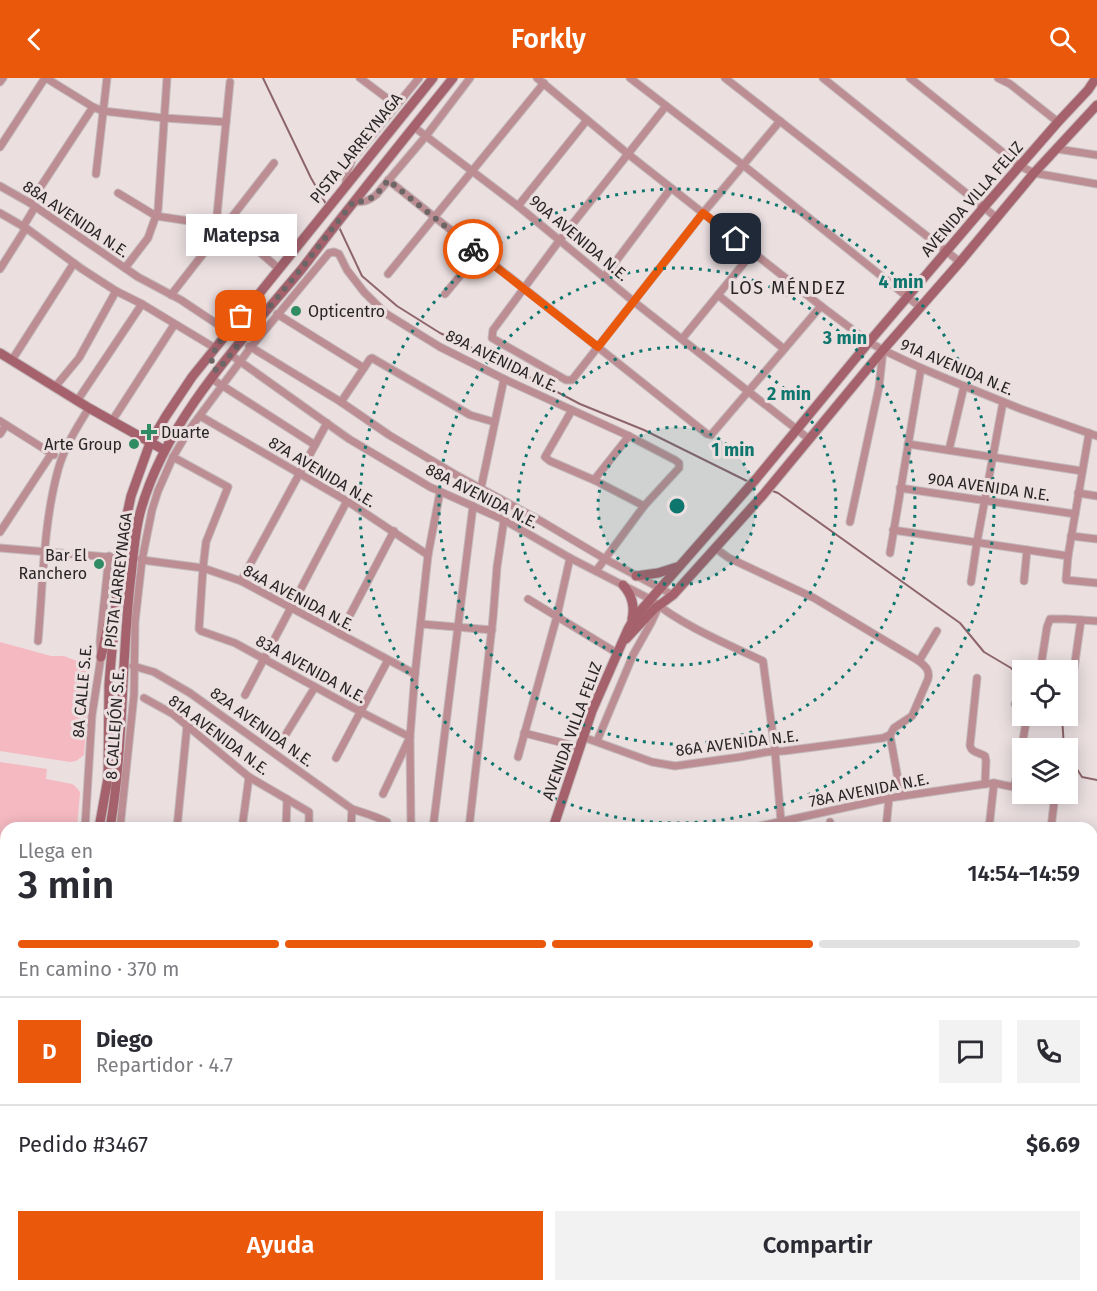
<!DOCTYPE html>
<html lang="es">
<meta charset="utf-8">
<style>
:root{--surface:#fff;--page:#f2f2f3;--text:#2b2b33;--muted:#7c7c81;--line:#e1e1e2;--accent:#ea580c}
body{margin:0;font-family:"Fira Sans",sans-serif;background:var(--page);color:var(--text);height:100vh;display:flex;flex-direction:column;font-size:22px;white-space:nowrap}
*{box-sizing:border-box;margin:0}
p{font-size:20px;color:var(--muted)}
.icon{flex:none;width:33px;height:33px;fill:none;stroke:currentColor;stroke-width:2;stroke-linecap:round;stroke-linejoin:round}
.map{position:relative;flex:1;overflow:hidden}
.panel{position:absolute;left:0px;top:744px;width:1098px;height:470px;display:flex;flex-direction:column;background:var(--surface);border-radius:18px 18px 0 0;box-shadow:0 3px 15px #0003}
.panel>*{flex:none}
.controls{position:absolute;left:1012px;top:582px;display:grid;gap:12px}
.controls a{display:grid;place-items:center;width:66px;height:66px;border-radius:0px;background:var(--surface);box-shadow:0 3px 15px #0003;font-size:30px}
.pin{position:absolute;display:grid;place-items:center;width:51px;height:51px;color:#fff;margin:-26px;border-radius:12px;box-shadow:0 3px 9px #0006}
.courier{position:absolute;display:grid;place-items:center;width:60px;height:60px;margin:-30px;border:4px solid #ea580c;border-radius:50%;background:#fff;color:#222;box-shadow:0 2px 8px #0007}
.bubble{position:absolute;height:42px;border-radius:0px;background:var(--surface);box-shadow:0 3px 15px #0003;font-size:20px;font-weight:600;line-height:42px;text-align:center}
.headline em{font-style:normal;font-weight:600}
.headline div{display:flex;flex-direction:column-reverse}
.headline{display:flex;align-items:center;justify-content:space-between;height:102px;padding:0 18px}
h1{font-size:39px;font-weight:600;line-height:45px}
.bar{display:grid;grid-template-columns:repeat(4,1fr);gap:9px 6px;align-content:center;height:72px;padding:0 18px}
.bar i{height:8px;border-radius:4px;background:var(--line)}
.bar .selected{background:var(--accent)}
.bar p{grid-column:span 4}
.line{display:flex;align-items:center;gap:15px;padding:0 18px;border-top:2px solid var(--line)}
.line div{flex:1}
.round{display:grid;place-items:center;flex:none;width:63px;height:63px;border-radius:0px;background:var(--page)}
.cta{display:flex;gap:12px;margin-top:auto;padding:12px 18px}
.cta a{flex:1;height:69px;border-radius:0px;background:var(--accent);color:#fff;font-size:24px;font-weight:600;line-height:69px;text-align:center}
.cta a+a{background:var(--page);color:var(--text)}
header{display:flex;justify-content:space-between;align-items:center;height:78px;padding:0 18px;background:var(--accent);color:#fff;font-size:27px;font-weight:600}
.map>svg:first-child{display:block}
.green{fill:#f4b9c1}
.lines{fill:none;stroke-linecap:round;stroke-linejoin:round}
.stream{stroke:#8d656b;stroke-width:2}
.street-casing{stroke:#c4babb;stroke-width:9}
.secondary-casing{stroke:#c4babb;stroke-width:11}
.street{stroke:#bc8d93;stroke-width:7}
.secondary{stroke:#a5626d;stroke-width:9}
.done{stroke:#6d6667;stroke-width:6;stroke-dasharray:0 10.8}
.route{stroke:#ea580c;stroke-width:8}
.ring{fill:none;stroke:#0f766e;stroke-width:3;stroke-dasharray:3 6}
.poi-dot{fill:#308c62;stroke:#ebdfe0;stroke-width:2}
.labels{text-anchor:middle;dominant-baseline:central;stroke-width:6;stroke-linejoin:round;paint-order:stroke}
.street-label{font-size:16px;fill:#292526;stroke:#ebdfe0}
.poi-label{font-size:16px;fill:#292526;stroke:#ebdfe0;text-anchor:start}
.neighbourhood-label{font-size:18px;letter-spacing:1.5px;fill:#292526;stroke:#ebdfe0}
.centre{fill:#0f766e;stroke:#ebdfe0;stroke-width:3}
.ring-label{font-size:18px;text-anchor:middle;font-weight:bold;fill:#0f766e;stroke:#ebdfe0;stroke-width:6;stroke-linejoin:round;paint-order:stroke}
</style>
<header><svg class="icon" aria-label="back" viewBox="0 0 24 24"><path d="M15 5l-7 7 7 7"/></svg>Forkly<svg class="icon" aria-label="search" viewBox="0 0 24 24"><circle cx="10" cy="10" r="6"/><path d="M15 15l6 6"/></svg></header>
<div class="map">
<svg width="1097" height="1213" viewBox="0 0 1097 1213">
<rect width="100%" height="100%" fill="#ebdfe0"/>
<g class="green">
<polygon points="0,564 51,578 64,578 77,583 80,591 90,595 84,677 76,683 70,684 0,673"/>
<polygon points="0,684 47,691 46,701 72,706 75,708 80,714 77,750 6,750 6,798 3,797 3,794 0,793"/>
</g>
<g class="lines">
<g class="stream">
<polyline points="263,0 311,100 326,126"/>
<polyline points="338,147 362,198 397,228 440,255 485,276 580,326 644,352 751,405"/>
<polyline points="770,412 778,415 960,545 984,574 1011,590 1023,602"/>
<polyline points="1062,638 1064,670"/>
<polyline points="1068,677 1082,699 1097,702"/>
<polyline points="0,991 6,991"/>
<polyline points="882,1208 889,1213"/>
<polyline points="917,1208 925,1213"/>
</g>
<g class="street-casing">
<g id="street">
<polyline points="46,0 93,29 103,33 164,40 226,44"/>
<polyline points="360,0 396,27"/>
<polyline points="537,0 628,76 821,228 869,264 883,272 921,290 964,308 1021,331 1097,358"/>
<polyline points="630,0 743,87 920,229"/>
<polyline points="725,0 960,184"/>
<polyline points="823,0 997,140"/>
<polyline points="910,0 1020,88 1034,95 1097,106"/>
<polyline points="998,0 1010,6 1058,44"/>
<polyline points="0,4 3,0"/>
<polyline points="666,28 559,163 493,252 492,260 566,302 572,302 703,135 780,43"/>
<polyline points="414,49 518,128 633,223 809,361"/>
<polyline points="0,69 45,0"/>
<polyline points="1057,71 1097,77"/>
<polyline points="96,96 107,0"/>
<polyline points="388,102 707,356 711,357 717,350 821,228"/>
<polyline points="0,108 30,125 138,199 181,222 229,254"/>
<polyline points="345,109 348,92 352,82 419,0"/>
<polyline points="118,115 156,138 216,147 229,153 262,176 278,190"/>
<path d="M354 123C363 125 368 123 376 117L426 58 470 0"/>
<polyline points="30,125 93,29"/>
<polyline points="518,128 587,42"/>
<polyline points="0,135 26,150 82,191 116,213 142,226 215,270"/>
<polyline points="216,147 230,4"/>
<polyline points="23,149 35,129"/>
<polyline points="125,190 148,160 158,132 167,0"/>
<polyline points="0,191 26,150"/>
<polyline points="388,196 544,5"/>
<polyline points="604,199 671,110"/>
<polyline points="445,216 479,175"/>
<polyline points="171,217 274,85"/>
<polyline points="718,217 784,271"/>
<polyline points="277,236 364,290"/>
<polyline points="682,261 753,174"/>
<polyline points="249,268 341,324 389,357 458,398 541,443 605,481 673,517"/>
<path d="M231 277 349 361 430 409 504 442 570 480 650 521C683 548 725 565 763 583L775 673 781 743"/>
<polyline points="12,282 74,185"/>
<polyline points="212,301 315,367"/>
<polyline points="55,309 79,280 116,213"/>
<polyline points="77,323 142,226"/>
<polyline points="341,324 370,281 372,280 470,337 494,344"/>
<polyline points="572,332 545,379 550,383 594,402 644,428"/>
<polyline points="200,338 347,423 428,477"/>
<polyline points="0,343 54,377"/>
<polyline points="112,343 174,247"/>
<polyline points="1089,355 1068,478 1066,502 1097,505"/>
<polyline points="0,356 6,347"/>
<polyline points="908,366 1082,393"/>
<polyline points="949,372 964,308"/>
<polyline points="173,379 228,409 206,464 203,490 199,551 201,553 235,565 361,634 410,659 415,596 428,477 440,414"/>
<polyline points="594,402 629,358"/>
<polyline points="481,410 504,301"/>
<polyline points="900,410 1075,436"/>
<polyline points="1078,415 1097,418"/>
<polyline points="850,444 879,309 883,273"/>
<polyline points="893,452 1068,478"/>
<polyline points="0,454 52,375"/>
<polyline points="1071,458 1097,461"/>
<polyline points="0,470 120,480"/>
<polyline points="890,475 921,290"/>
<polyline points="141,481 142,482 203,490 241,503 415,596"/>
<polyline points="241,503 327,345"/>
<polyline points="1024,503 1027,472"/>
<polyline points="971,504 977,464 1003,324"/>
<polyline points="528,521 617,575"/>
<polyline points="421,546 492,552"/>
<polyline points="340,556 394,453"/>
<path d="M38 563C43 507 43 447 58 392 64 370 77 349 89 330"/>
<polyline points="1042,581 1047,549 1050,541 1065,541 1097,543"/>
<polyline points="919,583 937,553"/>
<path d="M133 588 154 594 190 615 352 731C364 735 376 738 387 744L388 750"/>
<polyline points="1074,591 1081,542"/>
<path d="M977 600 970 667C971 675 979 674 985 678L986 683 985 706"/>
<polyline points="245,617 347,423"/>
<polyline points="144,620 173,636 249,699 309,734 309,750"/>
<polyline points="1015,626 1023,628"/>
<polyline points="524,655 579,669"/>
<polyline points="286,656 315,609"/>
<polyline points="890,657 901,718"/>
<path d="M583 659 652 684 675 688 740 679 767 674 784 673 883 660 890 657 894 650 912 638 928 601C930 592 926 589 919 583L814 520 729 480 715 470"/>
<polyline points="597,663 633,577 651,545 658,530"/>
<polyline points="518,679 557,538 570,480"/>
<polyline points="336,680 388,582"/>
<polyline points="1014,708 1017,698 1027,638"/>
<polyline points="383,716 410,659 411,750"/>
<polyline points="1038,716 1051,719 1054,725 1051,750"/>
<polyline points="85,750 92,637 101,579 100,563 109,478"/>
<polyline points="120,750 134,617 135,544 142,482 152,432 158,413 173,379 189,352 251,269 329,175 334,174 339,176 347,192 364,214 385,235 440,269 504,301 629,358 675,382 679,385 679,390 644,428 596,493"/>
<polyline points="177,750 187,648"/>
<polyline points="242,750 249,699"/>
<polyline points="286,750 287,721"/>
<polyline points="351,750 352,731"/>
<polyline points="433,750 473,428"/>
<polyline points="469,750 493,540 497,489 504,442"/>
<polyline points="751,750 889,720 985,706 994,705 1023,711"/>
<polyline points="830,750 830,744"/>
<polyline points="886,750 889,720"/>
<polyline points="989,750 994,705"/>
<polyline points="1092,801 1097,802"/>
<polyline points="1092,864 1097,864"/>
<polyline points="1092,929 1097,929"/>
<polyline points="0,963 6,964"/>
<polyline points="1092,967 1096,951"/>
<polyline points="0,1002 6,1003"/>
<polyline points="1092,1079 1097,1080"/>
<polyline points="0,1142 6,1120"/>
<polyline points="1092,1150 1097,1124"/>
<polyline points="13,1208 32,1213"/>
<polyline points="81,1213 82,1208"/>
<polyline points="128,1213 129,1208"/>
<polyline points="193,1213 194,1208"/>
<polyline points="245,1213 247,1208"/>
<polyline points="302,1213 303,1208"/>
<polyline points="359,1213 361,1208"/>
<polyline points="397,1213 398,1208"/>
<polyline points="451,1213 452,1208"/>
<polyline points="467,1213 468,1208"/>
<polyline points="521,1213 522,1208"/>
<polyline points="703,1213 703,1208"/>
<polyline points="738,1213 739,1208"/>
<polyline points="772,1213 773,1208"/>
<polyline points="807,1213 807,1208"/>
<polyline points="840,1213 840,1208"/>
<polyline points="946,1213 947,1208"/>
<polyline points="983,1213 983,1208"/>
<polyline points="1046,1213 1047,1208"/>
<polyline points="1079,1213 1080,1208"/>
</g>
</g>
<g class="secondary-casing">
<g id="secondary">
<polyline points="0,275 89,330 164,372"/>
<polyline points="636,498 658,495 677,489"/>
<path d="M623 507C632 517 635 528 632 541"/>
<polyline points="626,561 654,531 673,517 763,417 883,272 960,184 1034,95 1097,27"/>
<polyline points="101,579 110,539"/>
<polyline points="99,750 108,700 109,606 120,480 128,432 131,418 150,365 166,338 192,299 433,0"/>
<path d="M110 750C124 669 121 588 130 507 133 483 134 458 140 435 165 342 241 264 301 192 319 169 336 146 354 124 387 82 420 41 453 0"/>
<polyline points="553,750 592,633 628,551 635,539 756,401 869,264 984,129 1058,44 1088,12 1096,0"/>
<polyline points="0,896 6,897"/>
<polyline points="0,1188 6,1165"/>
<polyline points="621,1208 622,1213"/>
<polyline points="896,1208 903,1213"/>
<polyline points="4,1213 6,1204"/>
<polyline points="666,1213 667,1208"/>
</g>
</g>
<use href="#street" class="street"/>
<use href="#secondary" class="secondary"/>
</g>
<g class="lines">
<path class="done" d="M241 238C233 248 209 272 212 285 212 289 214 290 217 293L301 191 354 123C371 126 379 114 388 102L473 171"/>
<polyline class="route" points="473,171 598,269 703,135 736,161"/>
</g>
<circle cx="677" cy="428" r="79" fill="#0f766e" fill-opacity=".12"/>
<g class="ring">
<circle cx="677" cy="428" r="79"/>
<circle cx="677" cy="428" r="159"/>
<circle cx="677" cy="428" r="238"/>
<circle cx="677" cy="428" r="317"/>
</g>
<g class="poi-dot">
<circle cx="296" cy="233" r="6"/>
<path d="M146 345h6v6h6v6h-6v6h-6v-6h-6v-6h6z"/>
<circle cx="134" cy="366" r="6"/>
<circle cx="99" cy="486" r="6"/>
</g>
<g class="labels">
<g class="street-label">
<text transform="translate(356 70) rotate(-51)">PISTA LARREYNAGA</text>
<text transform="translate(972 121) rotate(-49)">AVENIDA VILLA FELIZ</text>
<text transform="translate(76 141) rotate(34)">88A AVENIDA N.E.</text>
<text transform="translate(579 160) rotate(40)">90A AVENIDA N.E.</text>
<text transform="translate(502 283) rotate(26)">89A AVENIDA N.E.</text>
<text transform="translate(957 289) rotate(23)">91A AVENIDA N.E.</text>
<text transform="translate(322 394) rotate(31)">87A AVENIDA N.E.</text>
<text transform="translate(989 409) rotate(8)">90A AVENIDA N.E.</text>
<text transform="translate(482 418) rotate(27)">88A AVENIDA N.E.</text>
<text transform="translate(118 502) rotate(-83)">PISTA LARREYNAGA</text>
<text transform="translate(299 520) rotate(28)">84A AVENIDA N.E.</text>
<text transform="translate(311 591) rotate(29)">83A AVENIDA N.E.</text>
<text transform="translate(82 613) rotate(-85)">8A CALLE S.E.</text>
<text transform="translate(115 646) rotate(-86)">8 CALLEJÓN S.E.</text>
<text transform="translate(262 649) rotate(36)">82A AVENIDA N.E.</text>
<text transform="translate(572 653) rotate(-70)">AVENIDA VILLA FELIZ</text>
<text transform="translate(219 657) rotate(37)">81A AVENIDA N.E.</text>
<text transform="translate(737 665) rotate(-7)">86A AVENIDA N.E.</text>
<text transform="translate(869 712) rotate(-11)">78A AVENIDA N.E.</text>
</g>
<g class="poi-label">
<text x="308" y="233">Opticentro</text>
<text x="161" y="354">Duarte</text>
<text x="122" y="366" text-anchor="end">Arte Group</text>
<text x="87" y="477" text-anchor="end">Bar El<tspan x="87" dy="18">Ranchero</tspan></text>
</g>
<g class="neighbourhood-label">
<text x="788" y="210">LOS MÉNDEZ</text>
</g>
</g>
<circle cx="677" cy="428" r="9" class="centre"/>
<g class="ring-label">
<text x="901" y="210">4 min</text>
<text x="845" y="266">3 min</text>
<text x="789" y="322">2 min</text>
<text x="733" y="378">1 min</text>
</g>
</svg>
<div class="controls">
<a><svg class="icon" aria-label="locate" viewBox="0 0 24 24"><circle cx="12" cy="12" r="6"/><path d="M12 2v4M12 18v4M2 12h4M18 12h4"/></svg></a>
<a><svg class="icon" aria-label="layers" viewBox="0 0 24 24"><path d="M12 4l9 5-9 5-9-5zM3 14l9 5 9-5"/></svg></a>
</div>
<div class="pin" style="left:241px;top:238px;background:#ea580c"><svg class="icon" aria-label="bag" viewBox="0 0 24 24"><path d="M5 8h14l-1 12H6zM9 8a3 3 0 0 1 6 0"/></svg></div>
<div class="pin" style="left:736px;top:161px;background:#1f2937"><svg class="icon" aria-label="home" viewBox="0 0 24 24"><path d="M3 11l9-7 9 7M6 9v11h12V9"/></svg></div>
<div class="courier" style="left:473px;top:171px"><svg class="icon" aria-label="bike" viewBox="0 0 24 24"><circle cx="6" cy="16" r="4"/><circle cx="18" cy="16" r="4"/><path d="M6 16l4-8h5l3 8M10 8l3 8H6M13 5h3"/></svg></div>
<div class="bubble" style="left:186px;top:136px;width:111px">Matepsa</div>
<section class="panel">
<div class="headline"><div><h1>3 min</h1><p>Llega en</p></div><em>14:54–14:59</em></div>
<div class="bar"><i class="selected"></i><i class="selected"></i><i class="selected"></i><i></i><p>En camino · 370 m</p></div>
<div class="line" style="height:108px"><b class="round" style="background:var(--accent);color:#fff">D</b><div><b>Diego</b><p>Repartidor · 4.7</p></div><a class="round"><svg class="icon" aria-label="chat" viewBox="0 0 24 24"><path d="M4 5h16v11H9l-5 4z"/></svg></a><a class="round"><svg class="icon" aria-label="phone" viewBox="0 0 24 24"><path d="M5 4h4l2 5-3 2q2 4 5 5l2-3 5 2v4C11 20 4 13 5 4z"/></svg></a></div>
<div class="line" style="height:78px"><div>Pedido #3467</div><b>$6.69</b></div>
<div class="cta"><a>Ayuda</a><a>Compartir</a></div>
</section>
</div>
